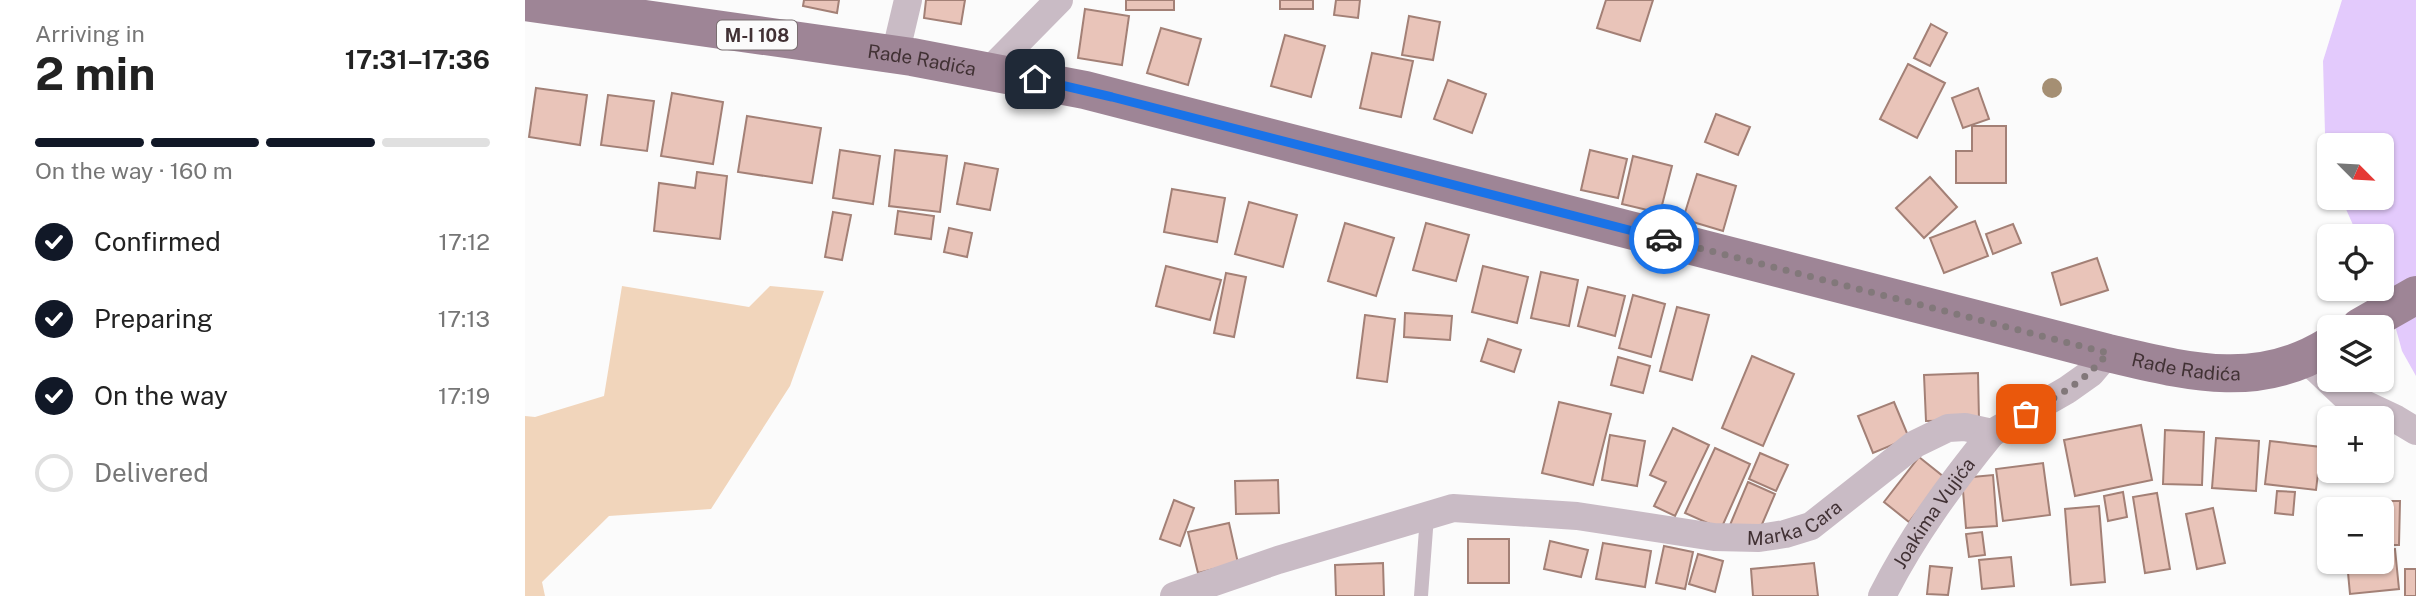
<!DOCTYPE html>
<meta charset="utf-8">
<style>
:root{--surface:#fff;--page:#f6f6f6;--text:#222;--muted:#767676;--line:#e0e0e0;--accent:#111827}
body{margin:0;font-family:"Public Sans",sans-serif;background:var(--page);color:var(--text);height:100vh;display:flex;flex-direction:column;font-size:26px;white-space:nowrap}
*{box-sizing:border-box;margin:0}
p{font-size:23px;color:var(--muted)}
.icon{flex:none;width:38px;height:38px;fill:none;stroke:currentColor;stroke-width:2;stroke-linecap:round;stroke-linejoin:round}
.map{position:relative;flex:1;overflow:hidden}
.sheet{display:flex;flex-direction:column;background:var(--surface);width:525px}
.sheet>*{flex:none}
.needle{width:46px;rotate:114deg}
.buttons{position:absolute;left:1792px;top:133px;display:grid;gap:14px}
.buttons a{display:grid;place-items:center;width:77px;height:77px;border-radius:10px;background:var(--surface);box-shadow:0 2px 5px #0004;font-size:35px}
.pin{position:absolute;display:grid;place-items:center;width:60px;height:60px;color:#fff;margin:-30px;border-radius:14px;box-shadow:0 4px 10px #0006}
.courier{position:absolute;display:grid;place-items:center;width:70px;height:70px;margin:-35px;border:5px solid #1a73e8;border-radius:50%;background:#fff;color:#222;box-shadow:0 2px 9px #0007}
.head em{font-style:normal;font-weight:700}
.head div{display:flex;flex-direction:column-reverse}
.head{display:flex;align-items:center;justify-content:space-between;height:119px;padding:0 35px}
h1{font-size:46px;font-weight:700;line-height:52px}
.bar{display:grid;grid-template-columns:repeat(4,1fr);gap:10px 7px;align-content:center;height:84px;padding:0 35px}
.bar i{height:9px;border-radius:5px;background:var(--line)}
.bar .active{background:var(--accent)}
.bar p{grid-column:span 4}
ol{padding:0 35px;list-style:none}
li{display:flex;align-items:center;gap:21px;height:77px}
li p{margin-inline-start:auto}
li .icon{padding:7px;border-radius:50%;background:var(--accent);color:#fff;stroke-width:4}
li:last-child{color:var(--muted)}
li i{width:38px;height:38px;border:4px solid var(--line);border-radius:50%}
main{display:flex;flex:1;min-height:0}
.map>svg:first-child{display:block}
.green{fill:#f1d5bb}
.water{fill:#e3cafc}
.building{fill:#e9c4b9;stroke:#a38076;stroke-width:2}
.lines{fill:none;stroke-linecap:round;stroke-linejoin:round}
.lane{stroke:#c9bbc5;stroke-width:14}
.street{stroke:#c9bbc5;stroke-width:28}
.primary{stroke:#9e8596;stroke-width:38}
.tree{fill:#a58f73}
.done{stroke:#82787a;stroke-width:7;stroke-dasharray:0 12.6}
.route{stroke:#1a73e8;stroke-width:9}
.labels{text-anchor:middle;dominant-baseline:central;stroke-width:7;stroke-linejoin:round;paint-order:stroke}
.shield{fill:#fbfbfb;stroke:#796e70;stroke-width:2}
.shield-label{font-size:18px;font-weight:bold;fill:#413134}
.street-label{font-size:19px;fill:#413134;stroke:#fbfbfb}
</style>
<main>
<section class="sheet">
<div class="head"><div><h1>2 min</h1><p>Arriving in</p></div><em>17:31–17:36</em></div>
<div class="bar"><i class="active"></i><i class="active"></i><i class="active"></i><i></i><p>On the way · 160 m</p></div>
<ol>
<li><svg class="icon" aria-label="check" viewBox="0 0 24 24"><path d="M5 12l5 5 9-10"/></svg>Confirmed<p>17:12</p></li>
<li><svg class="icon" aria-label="check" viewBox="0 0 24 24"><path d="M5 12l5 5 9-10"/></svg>Preparing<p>17:13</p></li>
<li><svg class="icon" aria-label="check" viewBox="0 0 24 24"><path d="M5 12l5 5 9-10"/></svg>On the way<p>17:19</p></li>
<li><i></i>Delivered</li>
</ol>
</section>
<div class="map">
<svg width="1891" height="596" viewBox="0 0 1891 596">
<rect width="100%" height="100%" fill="#fbfbfb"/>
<polygon class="green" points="97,286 224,307 245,286 299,291 265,386 186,509 84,516 17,582 20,596 0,596 0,416 10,417 79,396"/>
<polygon class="water" points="1817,0 1891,0 1891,376 1877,351 1857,278 1857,236 1833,236 1816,198 1857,198 1857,145 1804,145 1804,151 1800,133 1798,61"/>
<g class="building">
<polygon points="279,0 314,0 312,13 278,6"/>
<polygon points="401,0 440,0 436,24 399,18"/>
<rect x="601" y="0" width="48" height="10"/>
<rect x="755" y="0" width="33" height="9"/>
<polygon points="811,0 835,0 833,18 809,15"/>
<polygon points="1081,0 1128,0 1115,41 1072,28"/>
<polygon points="560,9 604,16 597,65 553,58"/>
<polygon points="884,16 915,22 908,60 877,55"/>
<polygon points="1406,24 1422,33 1405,66 1389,58"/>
<polygon points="636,28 676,39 663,85 622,73"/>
<polygon points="760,35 800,46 786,97 746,86"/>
<polygon points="847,53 888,61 876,117 835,108"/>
<polygon points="1383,64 1420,83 1392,138 1355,119"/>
<polygon points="923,80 961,94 947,133 909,119"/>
<polygon points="11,88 62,95 55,145 4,137"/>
<polygon points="1453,88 1464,119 1438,128 1427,98"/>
<polygon points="147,93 198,102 188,164 136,156"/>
<polygon points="83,95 129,101 122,151 76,145"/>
<polygon points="1191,114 1225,127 1213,155 1180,142"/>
<polygon points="222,116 296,128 287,183 213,172"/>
<polygon points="1447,126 1481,126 1481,183 1431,183 1431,151 1447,151"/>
<polygon points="315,150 355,156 348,204 308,198"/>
<polygon points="370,150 422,156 415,212 364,206"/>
<polygon points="1065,150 1102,159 1093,198 1056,190"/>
<polygon points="1108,156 1147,166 1135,213 1097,204"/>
<polygon points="440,163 473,169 465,210 432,204"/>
<polygon points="172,172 202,176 195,239 129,231 134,183 170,188"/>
<polygon points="1172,174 1211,186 1198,231 1158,219"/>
<polygon points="1405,177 1432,207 1399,238 1371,208"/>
<polygon points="647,189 700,198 692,242 639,232"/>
<polygon points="724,202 772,215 758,267 710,254"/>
<polygon points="373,211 409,216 406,239 370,234"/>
<polygon points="308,212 326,215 317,260 300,257"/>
<polygon points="1450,221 1463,256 1419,273 1405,238"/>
<polygon points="820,223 869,238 851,296 803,281"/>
<polygon points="901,223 944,235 931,281 888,270"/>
<polygon points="1488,224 1496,243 1468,254 1461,234"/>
<polygon points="424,228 447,233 442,257 419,252"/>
<polygon points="1572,258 1583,290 1536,305 1527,273"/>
<polygon points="641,266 696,280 685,320 631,306"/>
<polygon points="958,266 1003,277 992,323 947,312"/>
<polygon points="1016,272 1053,280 1044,326 1006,318"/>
<polygon points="701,273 721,277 709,337 689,333"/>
<polygon points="1063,287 1100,296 1090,336 1053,326"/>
<polygon points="1108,295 1140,304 1126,357 1094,348"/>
<polygon points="1152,307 1184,315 1167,380 1135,371"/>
<polygon points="880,313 927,316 925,340 879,337"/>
<polygon points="840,315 870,319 862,382 832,378"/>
<polygon points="963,339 996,350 989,372 956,361"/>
<polygon points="1227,356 1269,374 1238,446 1197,428"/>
<polygon points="1093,357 1125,366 1118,393 1086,385"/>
<polygon points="1453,373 1454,420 1401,421 1399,375"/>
<polygon points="1034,402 1086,414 1068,485 1017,473"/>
<polygon points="1369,402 1384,438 1348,453 1333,416"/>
<polygon points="1616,425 1627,480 1550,496 1539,440"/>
<polygon points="1148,428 1184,445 1150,516 1129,506 1141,482 1125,475"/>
<polygon points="1640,430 1679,432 1677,485 1638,484"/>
<polygon points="1085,435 1120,441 1112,486 1077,480"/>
<polygon points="1691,438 1734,441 1731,491 1687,488"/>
<polygon points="1745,441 1796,447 1791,490 1740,484"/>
<polygon points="1190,448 1225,464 1196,529 1160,513"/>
<polygon points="1235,453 1263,465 1251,491 1224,479"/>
<polygon points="1394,457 1419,477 1384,522 1359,502"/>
<polygon points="1518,463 1525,515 1478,521 1471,469"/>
<polygon points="1468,475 1472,526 1441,528 1437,478"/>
<polygon points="753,480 754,513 711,514 710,481"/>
<polygon points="1223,482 1250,494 1232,536 1205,525"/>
<polygon points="1752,491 1770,492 1768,515 1750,513"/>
<polygon points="1598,492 1602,517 1583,521 1579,496"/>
<polygon points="1632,493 1645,569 1620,573 1608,497"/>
<polygon points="649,500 669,508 655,546 635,539"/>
<polygon points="1825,501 1875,501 1874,545 1857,545 1857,509 1825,509"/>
<polygon points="1574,506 1580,582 1546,585 1540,509"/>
<polygon points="1688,508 1700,563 1672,569 1661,514"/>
<polygon points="704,523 713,563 673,573 663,532"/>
<polygon points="1457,532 1460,555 1444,557 1441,534"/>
<rect x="943" y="539" width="41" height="44"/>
<polygon points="1025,541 1063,550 1056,577 1019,569"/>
<polygon points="1078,543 1126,551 1120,587 1071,579"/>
<polygon points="1139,546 1168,552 1160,589 1131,583"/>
<polygon points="1870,549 1874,589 1825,594 1822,562 1857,562 1857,550"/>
<polygon points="1173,554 1198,561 1190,592 1164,584"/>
<polygon points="1486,557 1489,586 1457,589 1454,560"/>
<polygon points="858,563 859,596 811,596 810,565"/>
<polygon points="1289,563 1293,596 1228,596 1226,569"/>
<polygon points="1405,566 1427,568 1423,595 1402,594"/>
<rect x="1880" y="569" width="11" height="27"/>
</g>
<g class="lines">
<polyline class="lane" points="896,596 902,516"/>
<g class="street">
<polyline points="370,55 383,0"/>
<polyline points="464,71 534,0"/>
<polyline points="1782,360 1818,394 1871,419 1891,431"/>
<path id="s1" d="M649 596 753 560 928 508 1052 516 1189 537 1234 538 1260 534 1286 526 1390 444 1423 428 1440 427 1467 433 1542 390 1566 373 1583 353"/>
<path id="s2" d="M1357 596C1388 535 1424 486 1467 433"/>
</g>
<g class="primary">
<path id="s3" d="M0 2 387 57 560 90 1583 353C1661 371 1731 391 1804 346"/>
<polyline points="1835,327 1891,295"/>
</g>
</g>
<circle class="tree" cx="1527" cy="88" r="10"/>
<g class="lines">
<path class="done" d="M1139 239 1583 353C1558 383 1534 395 1501 414"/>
<polyline class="route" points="510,79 587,97 1139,239"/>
</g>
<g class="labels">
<rect class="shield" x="192" y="20.5" width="80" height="29" rx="5"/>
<g class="shield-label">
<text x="232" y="35">M-I 108</text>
</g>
<g class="street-label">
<text stroke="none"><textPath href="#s3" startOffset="401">Rade Radića</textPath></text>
<text stroke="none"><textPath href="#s3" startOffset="1703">Rade Radića</textPath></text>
<text stroke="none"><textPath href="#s2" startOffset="98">Joakima Vujića</textPath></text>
<text stroke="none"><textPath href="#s1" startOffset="639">Marka Cara</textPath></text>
</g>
</g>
</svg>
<div class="buttons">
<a><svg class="needle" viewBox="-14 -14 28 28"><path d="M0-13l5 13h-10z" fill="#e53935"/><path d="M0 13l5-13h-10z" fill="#767676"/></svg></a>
<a><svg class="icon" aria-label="locate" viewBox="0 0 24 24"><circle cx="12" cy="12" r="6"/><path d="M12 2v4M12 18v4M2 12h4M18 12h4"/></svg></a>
<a><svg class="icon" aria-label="layers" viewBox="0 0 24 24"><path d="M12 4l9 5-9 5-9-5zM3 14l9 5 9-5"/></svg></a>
<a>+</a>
<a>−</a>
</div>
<div class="pin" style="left:1501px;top:414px;background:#ea580c"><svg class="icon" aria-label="bag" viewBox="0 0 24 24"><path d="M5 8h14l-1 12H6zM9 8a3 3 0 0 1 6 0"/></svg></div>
<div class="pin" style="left:510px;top:79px;background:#1f2937"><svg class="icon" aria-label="home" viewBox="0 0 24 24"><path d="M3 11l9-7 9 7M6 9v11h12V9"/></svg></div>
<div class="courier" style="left:1139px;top:239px"><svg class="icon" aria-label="car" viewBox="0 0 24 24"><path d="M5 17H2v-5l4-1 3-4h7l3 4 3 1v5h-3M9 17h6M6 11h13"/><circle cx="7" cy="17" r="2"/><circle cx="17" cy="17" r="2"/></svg></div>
</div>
</main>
